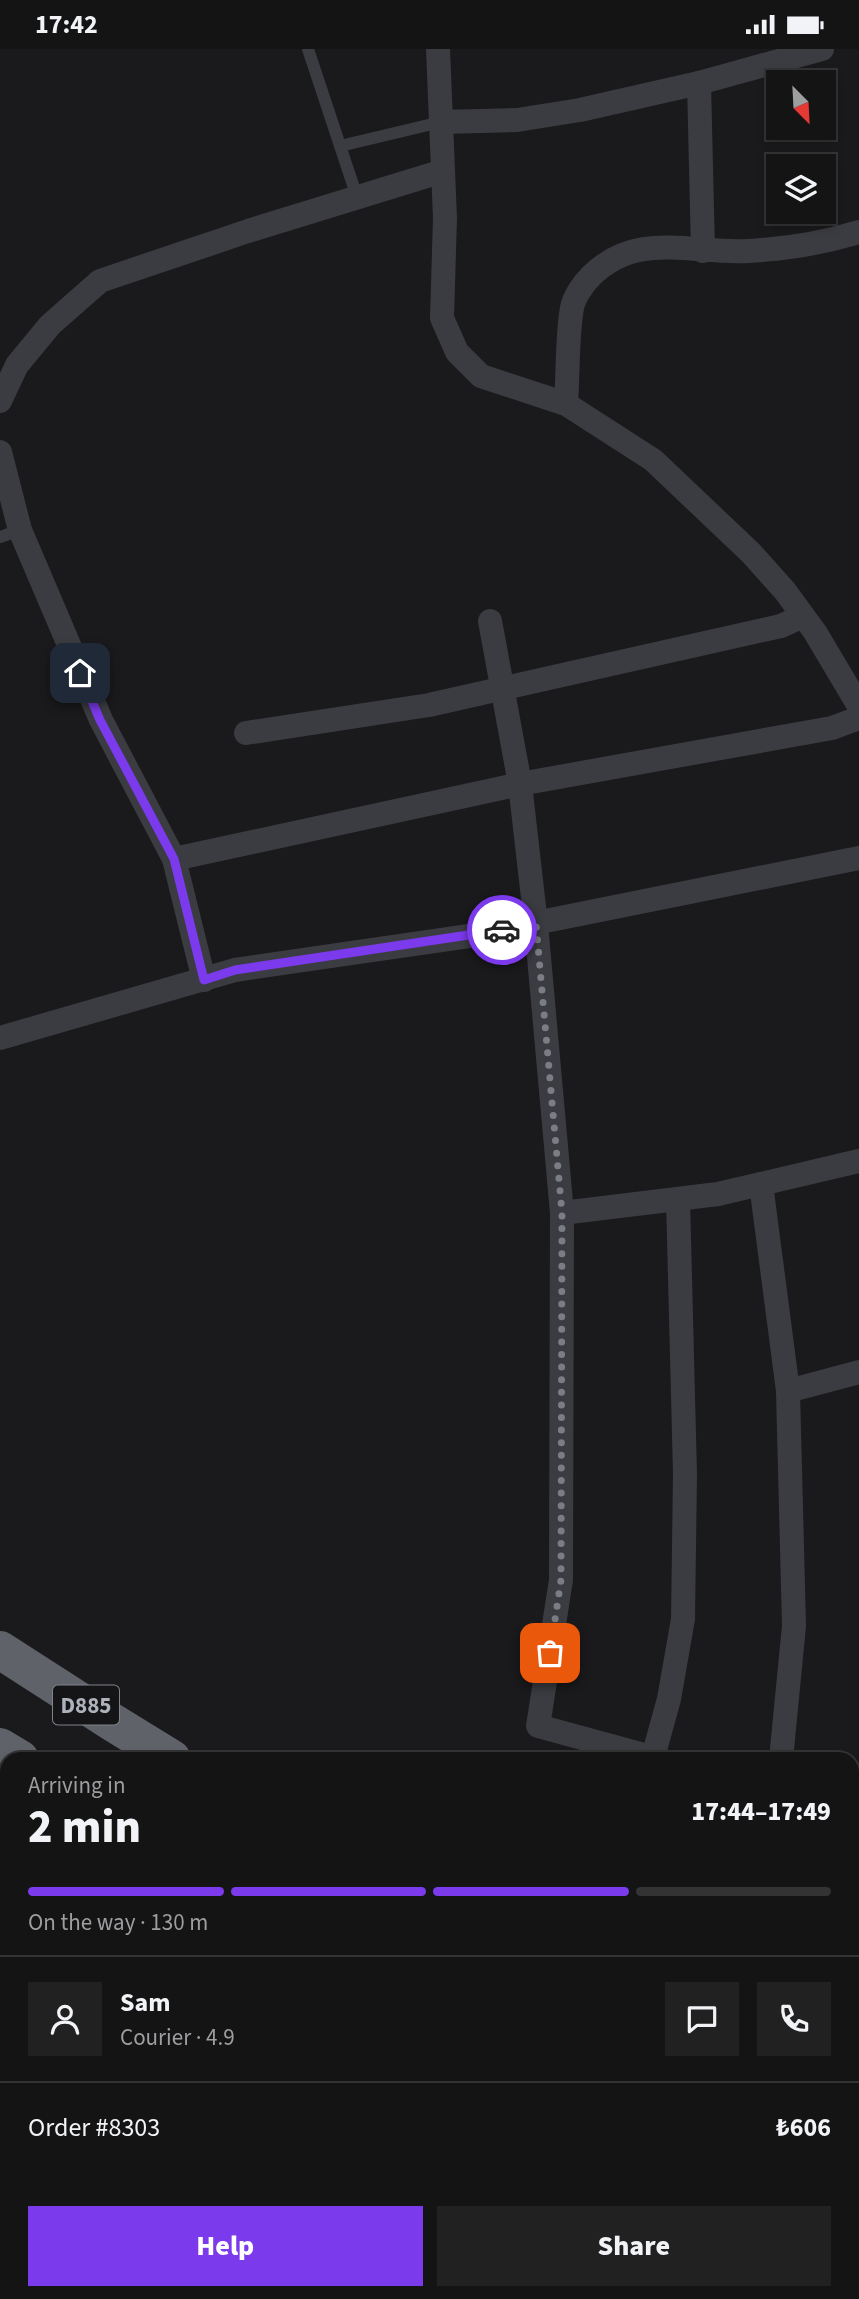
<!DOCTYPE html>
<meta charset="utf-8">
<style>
:root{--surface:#141415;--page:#212122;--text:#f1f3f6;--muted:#9d9ea0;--line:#333334;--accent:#7c3aed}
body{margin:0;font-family:"Source Sans 3",sans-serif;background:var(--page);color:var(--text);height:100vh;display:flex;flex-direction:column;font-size:26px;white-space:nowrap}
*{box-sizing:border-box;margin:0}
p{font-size:23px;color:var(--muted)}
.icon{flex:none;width:38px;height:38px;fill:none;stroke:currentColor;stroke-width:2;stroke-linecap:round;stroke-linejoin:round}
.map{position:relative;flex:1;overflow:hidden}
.details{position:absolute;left:0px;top:1703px;width:859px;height:548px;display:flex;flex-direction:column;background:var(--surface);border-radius:21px 21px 0 0;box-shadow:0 4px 10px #0003,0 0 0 2px var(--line)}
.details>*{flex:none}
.needle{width:46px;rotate:156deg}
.fabs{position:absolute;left:766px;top:21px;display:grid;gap:14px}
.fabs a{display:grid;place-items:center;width:70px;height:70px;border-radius:0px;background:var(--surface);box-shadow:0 4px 10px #0003,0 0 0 2px var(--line);font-size:35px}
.pin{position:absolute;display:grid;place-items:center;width:60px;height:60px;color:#fff;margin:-30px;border-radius:14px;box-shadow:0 4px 10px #0006}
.courier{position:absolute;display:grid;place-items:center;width:70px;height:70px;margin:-35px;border:5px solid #7c3aed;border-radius:50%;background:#fff;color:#222;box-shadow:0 2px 9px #0007}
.headline em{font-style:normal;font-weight:800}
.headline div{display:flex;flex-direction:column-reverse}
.headline{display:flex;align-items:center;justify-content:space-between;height:119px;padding:0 28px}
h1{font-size:46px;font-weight:800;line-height:52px}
.bar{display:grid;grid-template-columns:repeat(4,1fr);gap:10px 7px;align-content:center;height:84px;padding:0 28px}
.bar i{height:9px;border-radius:5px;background:var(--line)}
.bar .selected{background:var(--accent)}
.bar p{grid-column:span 4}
.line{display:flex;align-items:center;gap:18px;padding:0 28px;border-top:2px solid var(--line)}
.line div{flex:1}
.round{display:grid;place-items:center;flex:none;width:74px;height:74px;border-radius:0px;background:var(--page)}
.cta{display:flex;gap:14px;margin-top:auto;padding:14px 28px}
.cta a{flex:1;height:80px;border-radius:0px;background:var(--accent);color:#fff;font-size:28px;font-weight:800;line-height:80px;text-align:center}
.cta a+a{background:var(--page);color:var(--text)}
.status{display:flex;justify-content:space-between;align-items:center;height:49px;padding:0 35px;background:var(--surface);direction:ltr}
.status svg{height:19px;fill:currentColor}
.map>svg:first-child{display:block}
.building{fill:url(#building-hatch)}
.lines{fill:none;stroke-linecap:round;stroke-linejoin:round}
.service{stroke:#3b3c41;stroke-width:12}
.minor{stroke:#3b3c41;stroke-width:24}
.tertiary{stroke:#3b3c41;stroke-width:32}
.trunk{stroke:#5f6269;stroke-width:38}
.done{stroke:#7a7d83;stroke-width:7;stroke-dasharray:0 12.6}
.route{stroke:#7c3aed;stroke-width:9}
.labels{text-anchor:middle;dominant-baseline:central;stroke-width:5;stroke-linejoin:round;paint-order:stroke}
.shield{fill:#151517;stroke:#7f838a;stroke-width:2}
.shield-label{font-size:23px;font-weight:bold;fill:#adb2bb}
</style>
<div class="status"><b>17:42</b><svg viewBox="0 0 49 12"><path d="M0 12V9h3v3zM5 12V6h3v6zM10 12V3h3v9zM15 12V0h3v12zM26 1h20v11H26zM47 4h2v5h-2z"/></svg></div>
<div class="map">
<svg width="859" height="2250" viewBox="0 0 859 2250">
<defs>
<pattern id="building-hatch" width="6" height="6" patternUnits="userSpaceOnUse" patternTransform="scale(1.75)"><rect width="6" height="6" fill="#47484c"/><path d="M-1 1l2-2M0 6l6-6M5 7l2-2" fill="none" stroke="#5f6064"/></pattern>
</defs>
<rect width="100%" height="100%" fill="#1a1a1c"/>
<polygon class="building" points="110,2244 110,2250 64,2250 64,2248"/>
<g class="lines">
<g class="service">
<polyline points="308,0 357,148"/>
<polyline points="340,97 441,73"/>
<polyline points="0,488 20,481"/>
</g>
<g class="minor">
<polyline points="438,0 445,169 442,269 457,303 481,327 566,355 653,411 751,504 785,542 815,583 859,657"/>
<polyline points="699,34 703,202"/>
<polyline points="441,73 517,71 580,61 699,34 822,0"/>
<polyline points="0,352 17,316 50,276 100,232 248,182 443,122"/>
<path d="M566 355C568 327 567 286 572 259 574 248 583 235 591 227 637 181 691 205 748 202 786 200 823 194 859 183"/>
<polyline points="0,403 20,481 101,671 174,810 204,931"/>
<polyline points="490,572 520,735 536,875 562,1164 561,1531 538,1677 659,1710"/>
<polyline points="246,684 429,656 781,577 803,567"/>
<polyline points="174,810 520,735 832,679 859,669"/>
<polyline points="0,989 235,921 476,886 859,809"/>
<polyline points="761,1135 788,1342 794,1577 781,1710"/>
<polyline points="562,1164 718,1145 859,1112"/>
<polyline points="788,1342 859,1323"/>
<polyline points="653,1708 669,1650 683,1570 685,1425 678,1150"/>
<polyline points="852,1857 859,1850"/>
<polyline points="0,1938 7,1940"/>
<polyline points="0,2090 7,2090"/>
</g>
<g class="tertiary">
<polyline points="0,2208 7,2207"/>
<polyline points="435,2244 456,2250"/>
</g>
<g class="trunk">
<polyline points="0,1601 112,1673 172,1710"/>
<polyline points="0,1698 20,1710"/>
<polyline points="852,2117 859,2121"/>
<polyline points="852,2205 859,2210"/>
</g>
</g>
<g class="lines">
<polyline class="done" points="502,881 536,875 562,1164 561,1531 550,1604"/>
<polyline class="route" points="80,624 100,671 174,810 204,931 235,921 502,881"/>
</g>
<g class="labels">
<rect class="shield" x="53" y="1636.5" width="66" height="39" rx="5"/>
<g class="shield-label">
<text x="86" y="1656">D885</text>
</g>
</g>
</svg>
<div class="fabs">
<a><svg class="needle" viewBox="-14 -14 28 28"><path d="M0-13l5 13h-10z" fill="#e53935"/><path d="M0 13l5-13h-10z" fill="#9d9ea0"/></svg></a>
<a><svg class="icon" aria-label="layers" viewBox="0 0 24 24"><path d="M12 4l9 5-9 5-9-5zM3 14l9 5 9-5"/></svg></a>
</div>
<div class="pin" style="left:550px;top:1604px;background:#ea580c"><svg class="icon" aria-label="bag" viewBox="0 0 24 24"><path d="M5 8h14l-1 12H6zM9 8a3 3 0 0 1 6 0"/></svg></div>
<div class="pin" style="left:80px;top:624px;background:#1f2937"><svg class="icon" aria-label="home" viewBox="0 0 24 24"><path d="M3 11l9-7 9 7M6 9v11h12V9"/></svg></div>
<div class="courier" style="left:502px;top:881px"><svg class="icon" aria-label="car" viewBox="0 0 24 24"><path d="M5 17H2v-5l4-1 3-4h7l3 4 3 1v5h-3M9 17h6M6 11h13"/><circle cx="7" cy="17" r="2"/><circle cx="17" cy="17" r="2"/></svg></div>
<section class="details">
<div class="headline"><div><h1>2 min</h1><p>Arriving in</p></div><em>17:44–17:49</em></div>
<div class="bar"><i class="selected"></i><i class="selected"></i><i class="selected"></i><i></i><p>On the way · 130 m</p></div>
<div class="line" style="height:126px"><a class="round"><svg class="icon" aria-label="person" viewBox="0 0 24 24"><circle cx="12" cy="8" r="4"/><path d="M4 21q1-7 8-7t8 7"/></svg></a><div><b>Sam</b><p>Courier · 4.9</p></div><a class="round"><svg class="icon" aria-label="chat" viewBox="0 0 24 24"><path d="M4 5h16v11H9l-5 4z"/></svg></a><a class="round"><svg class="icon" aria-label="phone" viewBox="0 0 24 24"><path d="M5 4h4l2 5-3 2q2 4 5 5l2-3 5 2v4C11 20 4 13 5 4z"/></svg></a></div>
<div class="line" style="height:91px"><div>Order #8303</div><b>₺606</b></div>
<div class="cta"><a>Help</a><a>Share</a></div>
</section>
</div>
